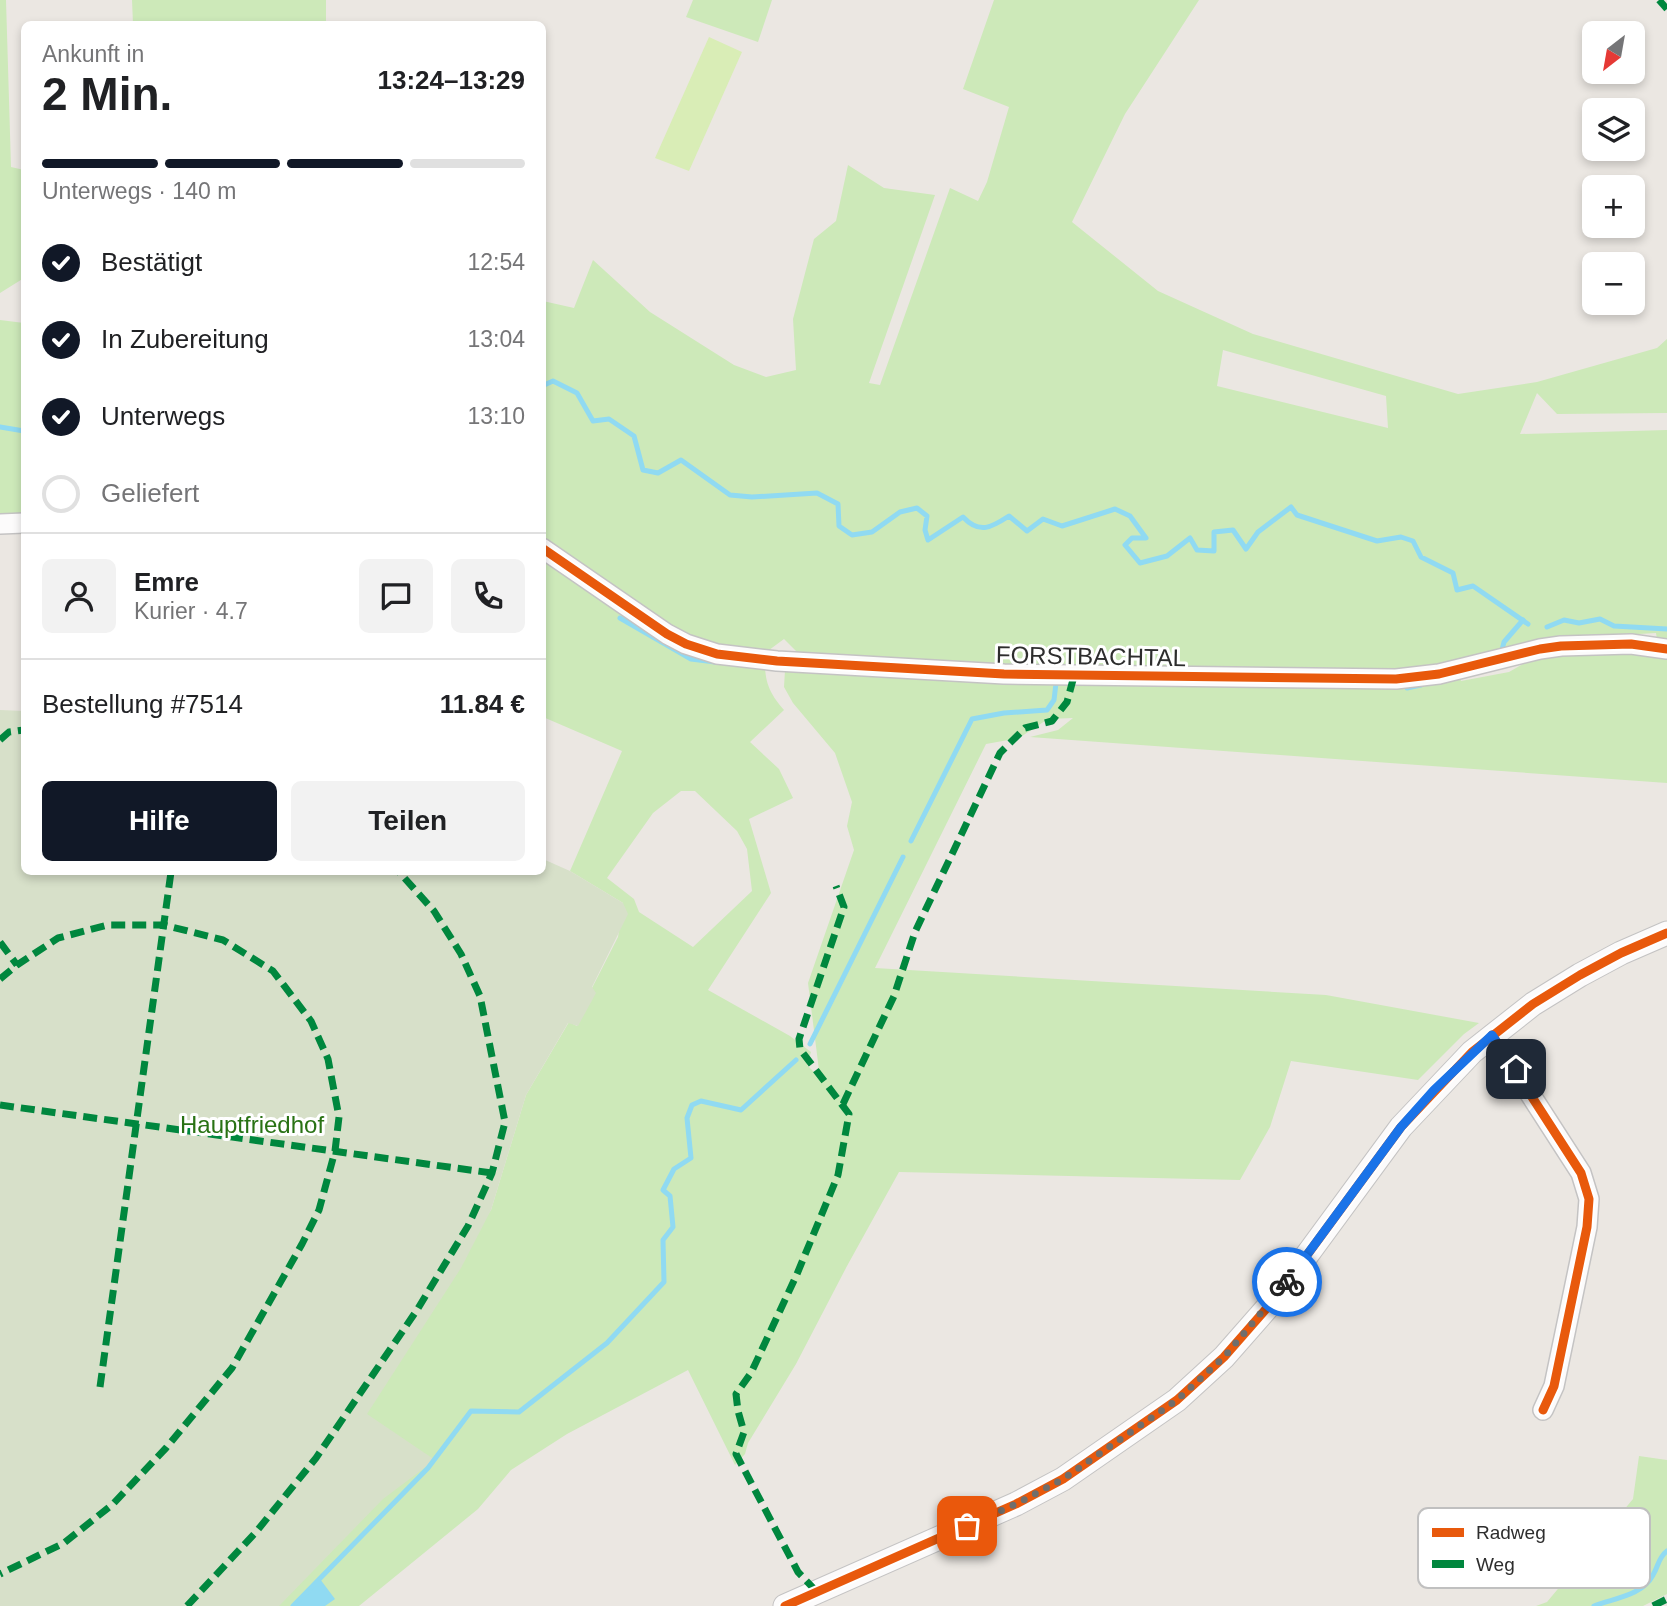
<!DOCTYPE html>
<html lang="de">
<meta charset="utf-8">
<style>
:root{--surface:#fff;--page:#f2f2f2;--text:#202124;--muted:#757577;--line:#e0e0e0;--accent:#111827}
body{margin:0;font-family:Arial,sans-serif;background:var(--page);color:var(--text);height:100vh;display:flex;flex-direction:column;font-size:26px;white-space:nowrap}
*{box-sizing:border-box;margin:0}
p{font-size:23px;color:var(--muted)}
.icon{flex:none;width:38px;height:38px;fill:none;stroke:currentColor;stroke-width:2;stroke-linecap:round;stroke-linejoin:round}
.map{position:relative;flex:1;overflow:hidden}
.side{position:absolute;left:21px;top:21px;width:525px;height:854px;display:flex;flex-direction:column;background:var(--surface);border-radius:10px;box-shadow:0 4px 10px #0003}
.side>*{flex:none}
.needle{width:46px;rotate:211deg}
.controls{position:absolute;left:1582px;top:21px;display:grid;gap:14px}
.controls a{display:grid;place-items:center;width:63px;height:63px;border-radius:10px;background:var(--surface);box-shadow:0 4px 10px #0003;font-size:35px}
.pin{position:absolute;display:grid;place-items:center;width:60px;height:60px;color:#fff;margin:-30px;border-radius:14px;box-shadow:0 4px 10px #0006}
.courier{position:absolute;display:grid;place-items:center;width:70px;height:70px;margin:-35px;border:5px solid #1a73e8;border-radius:50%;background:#fff;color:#222;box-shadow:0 2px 9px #0007}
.headline em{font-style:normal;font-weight:800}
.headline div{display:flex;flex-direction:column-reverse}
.headline{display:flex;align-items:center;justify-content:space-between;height:119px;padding:0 21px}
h1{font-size:46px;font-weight:800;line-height:52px}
.bar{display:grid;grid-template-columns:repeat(4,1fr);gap:10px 7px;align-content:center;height:84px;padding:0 21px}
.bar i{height:9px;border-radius:5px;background:var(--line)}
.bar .current{background:var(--accent)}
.bar p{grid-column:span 4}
.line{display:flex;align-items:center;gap:18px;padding:0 21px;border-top:2px solid var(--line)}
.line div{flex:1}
.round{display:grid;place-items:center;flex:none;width:74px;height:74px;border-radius:10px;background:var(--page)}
ol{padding:0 21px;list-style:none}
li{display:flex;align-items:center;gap:21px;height:77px}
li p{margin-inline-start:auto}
li .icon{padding:7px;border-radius:50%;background:var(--accent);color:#fff;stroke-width:4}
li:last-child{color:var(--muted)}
li i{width:38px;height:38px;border:4px solid var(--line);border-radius:50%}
.button{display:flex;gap:14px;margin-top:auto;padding:14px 21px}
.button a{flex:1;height:80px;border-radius:10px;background:var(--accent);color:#fff;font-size:28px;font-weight:800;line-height:80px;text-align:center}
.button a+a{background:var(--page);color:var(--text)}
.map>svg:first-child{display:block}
.green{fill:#cde9b9;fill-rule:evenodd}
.cemetery{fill:#d7e0c9}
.pitch{fill:#d9edb6}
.water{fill:#90daf2}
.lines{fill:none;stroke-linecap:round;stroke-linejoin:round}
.stream{stroke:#90daf2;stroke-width:5}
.minor-casing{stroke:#c4c3c3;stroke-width:22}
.tertiary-casing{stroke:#c4c3c3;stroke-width:25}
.minor{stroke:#fcfbfb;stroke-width:19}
.tertiary{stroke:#fcfbfb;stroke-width:23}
.quiet{stroke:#00873e;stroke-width:7;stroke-dasharray:14 7;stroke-linecap:butt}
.cycleway-casing{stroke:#fff;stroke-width:13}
.cycleway{stroke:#e8590c;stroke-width:9}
.done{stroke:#706e6c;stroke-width:7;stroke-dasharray:0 12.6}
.route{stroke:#1a73e8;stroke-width:9}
.labels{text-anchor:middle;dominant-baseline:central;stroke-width:6;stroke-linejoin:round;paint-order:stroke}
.street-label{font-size:24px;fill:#2d2d2d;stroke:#fff}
.park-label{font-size:24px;fill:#297214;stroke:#fff}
.key{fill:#fff;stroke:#c0c0c0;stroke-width:2}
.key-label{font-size:19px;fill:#2d2d2d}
</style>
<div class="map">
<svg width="1667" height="1606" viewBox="0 0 1667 1606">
<rect width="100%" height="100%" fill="#ebe7e2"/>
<g class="green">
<polygon points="0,0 6,0 11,167 24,170 24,278 0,293"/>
<polygon points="132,0 326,0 326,24 133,24"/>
<polygon points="693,0 772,0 758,42 686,17"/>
<path d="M994 0H1199L1125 114 1072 222 1158 291 1253 334 1458 394 1537 382 1657 348 1667 339V413L1557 414 1537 393 1520 434 1667 430V783L1030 737 1058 730 1073 718 1048 719 1019 738 986 744 875 968 1326 995 1479 1023 1464 1034 1418 1080 1291 1061 1270 1127 1240 1180 899 1172 847 1266 796 1364 748 1443 745 1454 735 1465 688 1370 567 1434 511 1470 478 1509 359 1606H207L491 1210 526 1095 569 1022 577 1026 592 988 618 937 623 903 570 871 622 751 543 717V301L574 308 593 260 650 312 734 365 766 377 796 370 793 319 814 239 836 221 848 165 884 188 935 195 869 383 880 385 950 188 978 201 987 182 1009 107 963 89ZM1223 350 1386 396 1388 428 1217 386ZM1656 633 1659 652 1542 653 1509 672 1461 681 1457 661 1497 656 1537 640ZM784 639 801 656 785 670 784 687 793 703 835 753 852 802 847 826 854 850 808 983 820 1078 807 1065 811 1052 790 1036 708 990 771 893 749 819 793 798 779 769 750 742 784 710C767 691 764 678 765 653ZM681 791H695L737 831 747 849 752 891 693 947 639 912 634 899 607 878 653 813Z"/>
<polygon points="0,320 24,323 24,516 0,517"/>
<polygon points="1639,1456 1667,1460 1667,1594 1643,1606 1536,1606 1547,1602 1633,1499"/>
</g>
<polygon class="cemetery" points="0,710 24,711 24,872 542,872 543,859 570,871 623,903 628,914 592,987 596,993 578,1026 568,1023 526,1095 491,1210 461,1268 367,1414 435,1460 383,1499 279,1606 0,1606"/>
<polygon class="pitch" points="709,37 742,52 689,171 655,158"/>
<polygon class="water" points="320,1579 335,1599 325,1606 293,1606"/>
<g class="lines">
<g class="stream">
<path d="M542 386 553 381 577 393 593 421 609 419 634 436 643 470 658 473 681 460 730 495 752 497 817 493 838 504 839 526 852 535 872 532 900 512 917 508 927 516 925 530 928 540 963 517C980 535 992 527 1009 516L1027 531 1043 519 1062 526 1115 509 1130 516 1146 538H1132L1125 545 1140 563 1167 556 1190 538 1197 550 1214 551V532L1233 530 1246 549 1258 532 1291 507 1297 515 1377 541 1401 537 1413 541 1421 557 1453 573 1457 590 1473 586 1528 624"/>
<polyline points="0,427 24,431"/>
<polyline points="620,618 691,659 715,662"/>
<polyline points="1547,627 1564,620 1579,623 1600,619 1614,626 1667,629"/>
<polyline points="1502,650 1504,642 1523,620"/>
<polyline points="1407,688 1421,685"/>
<polyline points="911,841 972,719 1004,713 1047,710 1054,700 1056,683 1059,683"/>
<polyline points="810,1044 903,857"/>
<polyline points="293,1606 428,1468 471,1411 519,1412 607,1343 664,1282 663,1240 673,1227 670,1196 663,1190 674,1169 691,1158 687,1118 692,1105 701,1101 741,1110 796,1060"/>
<path d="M1594 1606C1614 1598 1642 1596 1653 1575 1659 1565 1658 1558 1667 1551"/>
</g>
<g class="minor-casing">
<g id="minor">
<polyline points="0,524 24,523"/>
<polyline points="542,548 667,634 686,644 717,654 777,661 1004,674 1396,679 1439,674 1540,649 1561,646 1631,644 1667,649"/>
<polyline points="1492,1035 1581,1173 1589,1199 1587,1227 1554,1386 1543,1410"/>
</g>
</g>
<g class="tertiary-casing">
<polyline id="tertiary" points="785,1606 1016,1504 1063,1479 1177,1400 1224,1357 1274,1300 1401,1127 1472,1052 1533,1004 1580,975 1621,953 1667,933"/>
</g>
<use href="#minor" class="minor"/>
<use href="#tertiary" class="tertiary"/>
<g class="quiet">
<polyline points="1659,0 1667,9"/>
<polyline points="0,740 9,732 24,730"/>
<polyline points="0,942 17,965"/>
<polyline points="0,979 17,965 58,938 108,925 164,925 223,940 273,971 311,1021 328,1059 339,1117 335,1151 319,1210 302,1244 232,1368 166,1448 113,1504 64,1543 0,1574"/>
<polyline points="843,1104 894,996 915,932 1000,753 1025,728 1052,721 1067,702 1074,676"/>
<polyline points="0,1105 492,1173"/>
<polyline points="100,1387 171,872"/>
<polyline points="816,1591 798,1572 736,1454 744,1432 738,1411 736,1394 751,1373 797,1274 838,1175 849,1114 800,1049 799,1039 844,907 836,886"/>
<polyline points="187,1606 256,1532 316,1458 417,1310 468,1226 492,1173 505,1122 480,996 461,954 434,911 399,872"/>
<polyline points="1653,1606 1667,1599"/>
</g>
<g class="cycleway-casing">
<g id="cycleway">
<polyline points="542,548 667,634 686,644 717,654 777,661 1004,674 1396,679 1439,674 1540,649 1561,646 1631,644 1667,649"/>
<polyline points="1492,1035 1581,1173 1589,1199 1587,1227 1554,1386 1543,1410"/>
<polyline points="785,1606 1016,1504 1063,1479 1177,1400 1224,1357 1274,1300 1401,1127 1472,1052 1533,1004 1580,975 1621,953 1667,933"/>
</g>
</g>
<use href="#cycleway" class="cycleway"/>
</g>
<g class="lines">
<polyline class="done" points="967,1526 1016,1504 1063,1479 1177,1400 1224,1357 1287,1282"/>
<polyline class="route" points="1287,1282 1401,1127 1434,1090 1492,1035 1516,1069"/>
</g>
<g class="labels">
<g class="street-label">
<text transform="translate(1091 656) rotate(1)">FORSTBACHTAL</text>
</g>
<g class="park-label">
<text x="252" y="1124">Hauptfriedhof</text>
</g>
</g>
<rect x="1418" y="1508" width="232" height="80" rx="10" class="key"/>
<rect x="1432" y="1528" width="32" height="9" fill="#e8590c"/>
<rect x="1432" y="1560" width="32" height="8" fill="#00873e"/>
<g class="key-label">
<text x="1476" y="1539">Radweg</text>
<text x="1476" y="1571">Weg</text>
</g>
</svg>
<div class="controls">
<a><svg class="needle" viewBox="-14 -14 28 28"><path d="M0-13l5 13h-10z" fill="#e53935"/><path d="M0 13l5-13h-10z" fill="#757577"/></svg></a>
<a><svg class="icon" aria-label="layers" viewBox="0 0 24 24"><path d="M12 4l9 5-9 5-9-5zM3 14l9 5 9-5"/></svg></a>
<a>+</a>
<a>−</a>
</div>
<div class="pin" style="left:967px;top:1526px;background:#ea580c"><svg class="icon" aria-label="bag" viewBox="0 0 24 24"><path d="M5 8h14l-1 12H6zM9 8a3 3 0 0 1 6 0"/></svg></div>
<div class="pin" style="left:1516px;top:1069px;background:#1f2937"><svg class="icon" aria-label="home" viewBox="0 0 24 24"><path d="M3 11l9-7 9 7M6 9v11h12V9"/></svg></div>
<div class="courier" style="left:1287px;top:1282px"><svg class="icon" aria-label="bike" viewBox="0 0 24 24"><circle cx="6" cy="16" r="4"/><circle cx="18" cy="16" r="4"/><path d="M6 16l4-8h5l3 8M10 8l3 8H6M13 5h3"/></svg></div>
<section class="side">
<div class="headline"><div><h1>2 Min.</h1><p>Ankunft in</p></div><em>13:24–13:29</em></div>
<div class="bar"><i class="current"></i><i class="current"></i><i class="current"></i><i></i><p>Unterwegs · 140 m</p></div>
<ol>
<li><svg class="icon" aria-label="check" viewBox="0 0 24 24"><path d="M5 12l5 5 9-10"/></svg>Bestätigt<p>12:54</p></li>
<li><svg class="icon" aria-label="check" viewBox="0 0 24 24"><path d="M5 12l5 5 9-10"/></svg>In Zubereitung<p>13:04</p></li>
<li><svg class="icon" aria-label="check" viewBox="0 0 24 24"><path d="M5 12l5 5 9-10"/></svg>Unterwegs<p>13:10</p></li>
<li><i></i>Geliefert</li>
</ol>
<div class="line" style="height:126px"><a class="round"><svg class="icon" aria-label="person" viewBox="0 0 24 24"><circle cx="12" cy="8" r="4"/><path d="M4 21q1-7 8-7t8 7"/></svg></a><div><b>Emre</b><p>Kurier · 4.7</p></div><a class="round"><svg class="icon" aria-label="chat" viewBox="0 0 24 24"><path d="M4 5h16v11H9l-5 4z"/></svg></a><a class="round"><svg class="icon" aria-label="phone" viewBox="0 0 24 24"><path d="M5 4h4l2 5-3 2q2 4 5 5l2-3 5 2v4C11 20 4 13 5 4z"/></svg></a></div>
<div class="line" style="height:91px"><div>Bestellung #7514</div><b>11.84 €</b></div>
<div class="button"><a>Hilfe</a><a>Teilen</a></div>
</section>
</div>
